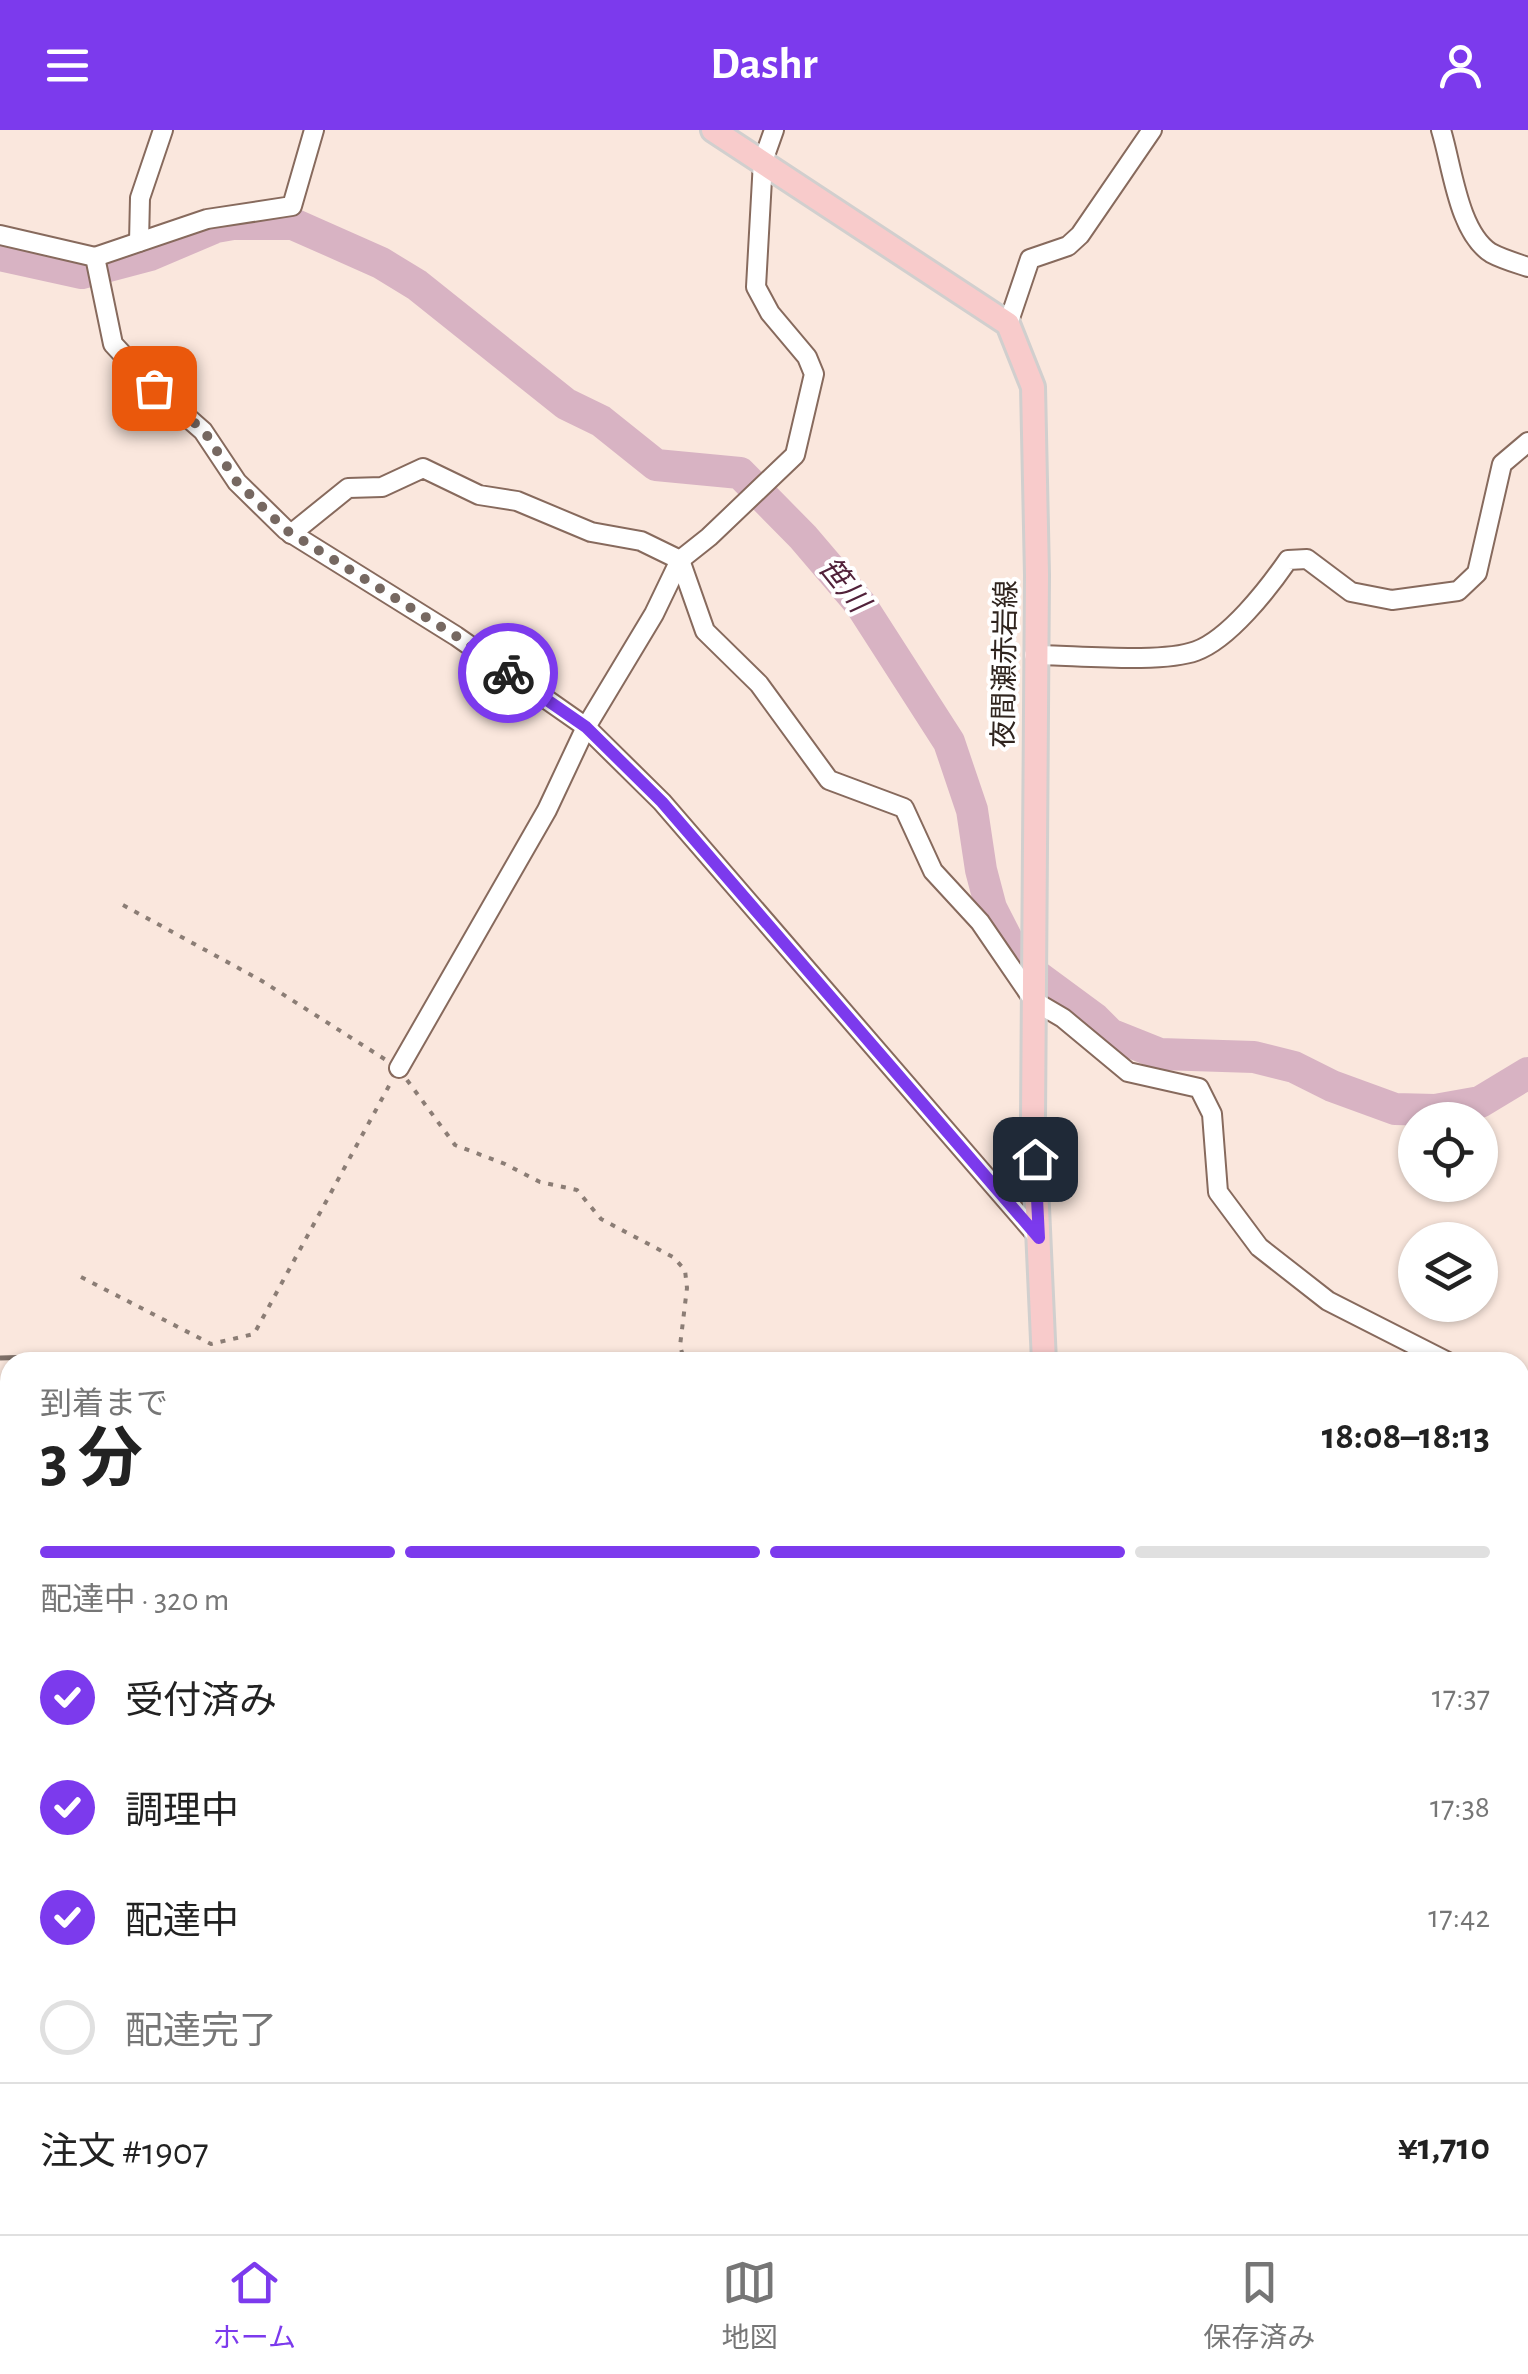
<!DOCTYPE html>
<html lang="ja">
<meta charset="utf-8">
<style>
:root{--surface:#fff;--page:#f2f2f2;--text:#222;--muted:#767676;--line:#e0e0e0;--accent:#7c3aed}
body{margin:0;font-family:"Alegreya Sans","Noto Sans JP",sans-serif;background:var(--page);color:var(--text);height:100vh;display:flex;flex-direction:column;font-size:38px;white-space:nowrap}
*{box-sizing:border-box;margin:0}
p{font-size:32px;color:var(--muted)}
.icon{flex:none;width:55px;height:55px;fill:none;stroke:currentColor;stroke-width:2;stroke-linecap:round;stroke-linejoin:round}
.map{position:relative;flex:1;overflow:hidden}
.panel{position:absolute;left:0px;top:1222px;width:1530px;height:882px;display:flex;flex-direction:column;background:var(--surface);border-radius:30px 30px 0 0;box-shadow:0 2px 8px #0004}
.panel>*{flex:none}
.fabs{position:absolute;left:1398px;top:972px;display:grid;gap:20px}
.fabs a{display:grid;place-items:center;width:100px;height:100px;border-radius:50%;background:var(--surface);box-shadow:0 2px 8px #0004;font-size:50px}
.pin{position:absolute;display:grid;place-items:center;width:85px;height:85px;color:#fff;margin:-42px;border-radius:20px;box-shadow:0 5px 15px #0006}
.courier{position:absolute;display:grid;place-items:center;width:100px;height:100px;margin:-50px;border:8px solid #7c3aed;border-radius:50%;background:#fff;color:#222;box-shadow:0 2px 12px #0007}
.overview em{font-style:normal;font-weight:700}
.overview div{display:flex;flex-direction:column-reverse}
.overview{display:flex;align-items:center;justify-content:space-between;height:170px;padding:0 40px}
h1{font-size:65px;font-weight:700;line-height:75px}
.bar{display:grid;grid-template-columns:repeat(4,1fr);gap:15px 10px;align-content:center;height:120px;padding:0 40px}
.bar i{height:12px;border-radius:8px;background:var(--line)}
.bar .on{background:var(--accent)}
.bar p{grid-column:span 4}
.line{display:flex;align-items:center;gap:25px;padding:0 40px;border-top:2px solid var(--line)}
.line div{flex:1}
ol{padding:0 40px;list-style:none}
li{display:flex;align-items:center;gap:30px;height:110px}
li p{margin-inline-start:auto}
li .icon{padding:10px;border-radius:50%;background:var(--accent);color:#fff;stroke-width:4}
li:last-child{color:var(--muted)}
li i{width:55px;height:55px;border:5px solid var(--line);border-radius:50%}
header{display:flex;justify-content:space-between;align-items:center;height:130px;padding:0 40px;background:var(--accent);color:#fff;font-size:45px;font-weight:700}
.menu{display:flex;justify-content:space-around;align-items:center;height:140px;border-top:2px solid var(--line);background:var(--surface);font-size:28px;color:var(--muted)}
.menu a{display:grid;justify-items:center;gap:5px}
.menu .on{color:var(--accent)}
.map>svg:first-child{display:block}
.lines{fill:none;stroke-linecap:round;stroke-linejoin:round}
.river{stroke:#d8b3c3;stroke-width:32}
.minor-casing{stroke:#876a5d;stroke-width:22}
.major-casing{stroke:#d1cfce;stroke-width:28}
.highway-casing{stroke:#d1cfce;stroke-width:30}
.path{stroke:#8b7d75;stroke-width:4;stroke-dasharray:5 8;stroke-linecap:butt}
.minor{stroke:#fff;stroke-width:18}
.major{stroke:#f8cbcb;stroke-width:22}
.highway{stroke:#f4a9a9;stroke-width:25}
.rail{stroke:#7e7068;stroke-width:5;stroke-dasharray:18 18;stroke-linecap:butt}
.done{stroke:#766861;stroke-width:10;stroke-dasharray:0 18}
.route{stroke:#7c3aed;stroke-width:12}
.labels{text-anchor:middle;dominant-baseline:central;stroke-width:8;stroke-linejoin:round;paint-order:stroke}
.street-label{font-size:28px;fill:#2f241e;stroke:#fff}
.water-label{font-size:30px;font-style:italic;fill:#52223a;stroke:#fff}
</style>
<header><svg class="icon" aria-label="menu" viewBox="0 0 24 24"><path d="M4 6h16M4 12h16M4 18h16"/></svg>Dashr<svg class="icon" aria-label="person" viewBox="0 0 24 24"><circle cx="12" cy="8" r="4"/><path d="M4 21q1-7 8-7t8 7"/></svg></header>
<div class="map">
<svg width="1528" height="2104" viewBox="0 0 1528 2104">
<rect width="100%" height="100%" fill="#fae7dd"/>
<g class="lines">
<g class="river">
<polyline points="0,125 82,143 150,125 216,97 233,94 293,94 381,133 417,155 566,274 601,291 656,335 740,343 803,407 861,475 949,612 972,680 981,740 991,778 1019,833 1095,889 1110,904 1160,924 1254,927 1294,937 1332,956 1395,979 1435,980 1480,972 1528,943"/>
<polyline points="0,1406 10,1492"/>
<polyline points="638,2095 649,2104"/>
</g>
<g class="minor-casing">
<g id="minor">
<path d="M1441 0C1452 35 1458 102 1491 123 1502 129 1516 133 1528 137"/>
<polyline points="0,105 95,127 113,214 154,258 203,301 237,352 286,400 456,506 586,597 662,672 1039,1108"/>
<polyline points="139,112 140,68 163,0"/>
<polyline points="95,127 207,89 292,76 314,0"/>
<polyline points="1008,194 1030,129 1068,116 1080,105 1152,0"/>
<polyline points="291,404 348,358 382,357 423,338 479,365 517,371 591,402 641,411 680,430 705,501 759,554 829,650 904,678 933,741 980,792 1034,871 1063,888 1128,942 1199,958 1212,984 1218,1062 1259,1117 1328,1171 1448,1232"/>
<path d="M1034 525C1074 525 1161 534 1196 521 1229 509 1268 459 1288 430L1307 429 1351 462 1392 470 1458 461 1477 443 1502 334 1528 312"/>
<polyline points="399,938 547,680 586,597 654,484 680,430 709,407 795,325 814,244 807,227 770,183 756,157 763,31 774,0"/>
<polyline points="1520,1269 1528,1274"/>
<polyline points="0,1630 2,1635"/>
<polyline points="0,1857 10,1881"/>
<polyline points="0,1989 10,1983"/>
<polyline points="0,2018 10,2045"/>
<polyline points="29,2095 32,2104"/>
<polyline points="692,2095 698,2104"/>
<polyline points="408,2104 408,2095"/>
</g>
</g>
<g class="major-casing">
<polyline id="major" points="713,0 1008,194 1033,257 1037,445 1033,989 1044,1232"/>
</g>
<g class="highway-casing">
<g id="highway">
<polyline points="1520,1802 1528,1797"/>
<polyline points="1013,2104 1028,2095"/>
</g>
</g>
<g class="path">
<polyline points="123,775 262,851 386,930"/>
<polyline points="407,950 455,1015 505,1034 540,1052 577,1060 601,1089 673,1127 685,1140 687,1158 680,1216 685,1232"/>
<polyline points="81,1147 211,1214 254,1204 390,954"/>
</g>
<use href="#minor" class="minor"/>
<use href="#major" class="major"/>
<use href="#highway" class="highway"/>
<g class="rail">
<polyline points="0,1228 115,1225 197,1232"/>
<polyline points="848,2104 848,2095"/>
</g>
</g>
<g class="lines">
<polyline class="done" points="154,258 204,301 237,352 286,400 456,506 508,543"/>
<polyline class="route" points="508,543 586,597 662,672 1039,1108 1035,1029"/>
</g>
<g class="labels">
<g class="street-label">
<text transform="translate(1006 534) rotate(-89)">夜間瀬赤岩線</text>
</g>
<g class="water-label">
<text transform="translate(843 455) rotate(51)">笹川</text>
</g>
</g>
</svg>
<div class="fabs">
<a><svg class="icon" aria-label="locate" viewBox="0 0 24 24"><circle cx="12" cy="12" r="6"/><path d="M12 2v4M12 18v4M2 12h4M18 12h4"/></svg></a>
<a><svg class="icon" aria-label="layers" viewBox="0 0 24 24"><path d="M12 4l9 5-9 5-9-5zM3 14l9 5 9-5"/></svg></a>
</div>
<div class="pin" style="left:154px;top:258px;background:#ea580c"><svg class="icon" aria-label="bag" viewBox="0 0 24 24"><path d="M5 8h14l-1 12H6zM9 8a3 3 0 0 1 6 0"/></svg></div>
<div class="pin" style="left:1035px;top:1029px;background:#1f2937"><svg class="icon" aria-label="home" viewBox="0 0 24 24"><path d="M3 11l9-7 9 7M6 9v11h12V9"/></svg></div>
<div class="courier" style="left:508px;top:543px"><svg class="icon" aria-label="bike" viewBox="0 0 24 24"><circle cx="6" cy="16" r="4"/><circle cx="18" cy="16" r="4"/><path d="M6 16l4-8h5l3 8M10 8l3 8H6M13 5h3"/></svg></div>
<section class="panel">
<div class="overview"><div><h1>3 分</h1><p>到着まで</p></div><em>18:08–18:13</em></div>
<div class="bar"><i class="on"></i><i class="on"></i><i class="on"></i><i></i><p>配達中 · 320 m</p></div>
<ol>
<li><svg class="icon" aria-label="check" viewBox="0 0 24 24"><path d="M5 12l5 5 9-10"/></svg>受付済み<p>17:37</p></li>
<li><svg class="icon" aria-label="check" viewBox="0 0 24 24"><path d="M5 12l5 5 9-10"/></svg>調理中<p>17:38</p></li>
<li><svg class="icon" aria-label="check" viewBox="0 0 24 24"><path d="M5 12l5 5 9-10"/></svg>配達中<p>17:42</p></li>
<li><i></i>配達完了</li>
</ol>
<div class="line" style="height:130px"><div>注文 #1907</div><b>¥1,710</b></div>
</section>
</div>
<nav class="menu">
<a class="on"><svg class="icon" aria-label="home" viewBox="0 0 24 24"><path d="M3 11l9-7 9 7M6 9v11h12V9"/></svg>ホーム</a>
<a><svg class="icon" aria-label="map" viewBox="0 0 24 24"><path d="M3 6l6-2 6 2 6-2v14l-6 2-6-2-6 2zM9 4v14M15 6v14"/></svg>地図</a>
<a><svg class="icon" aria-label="saved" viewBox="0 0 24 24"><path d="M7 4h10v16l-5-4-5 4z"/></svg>保存済み</a>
</nav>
